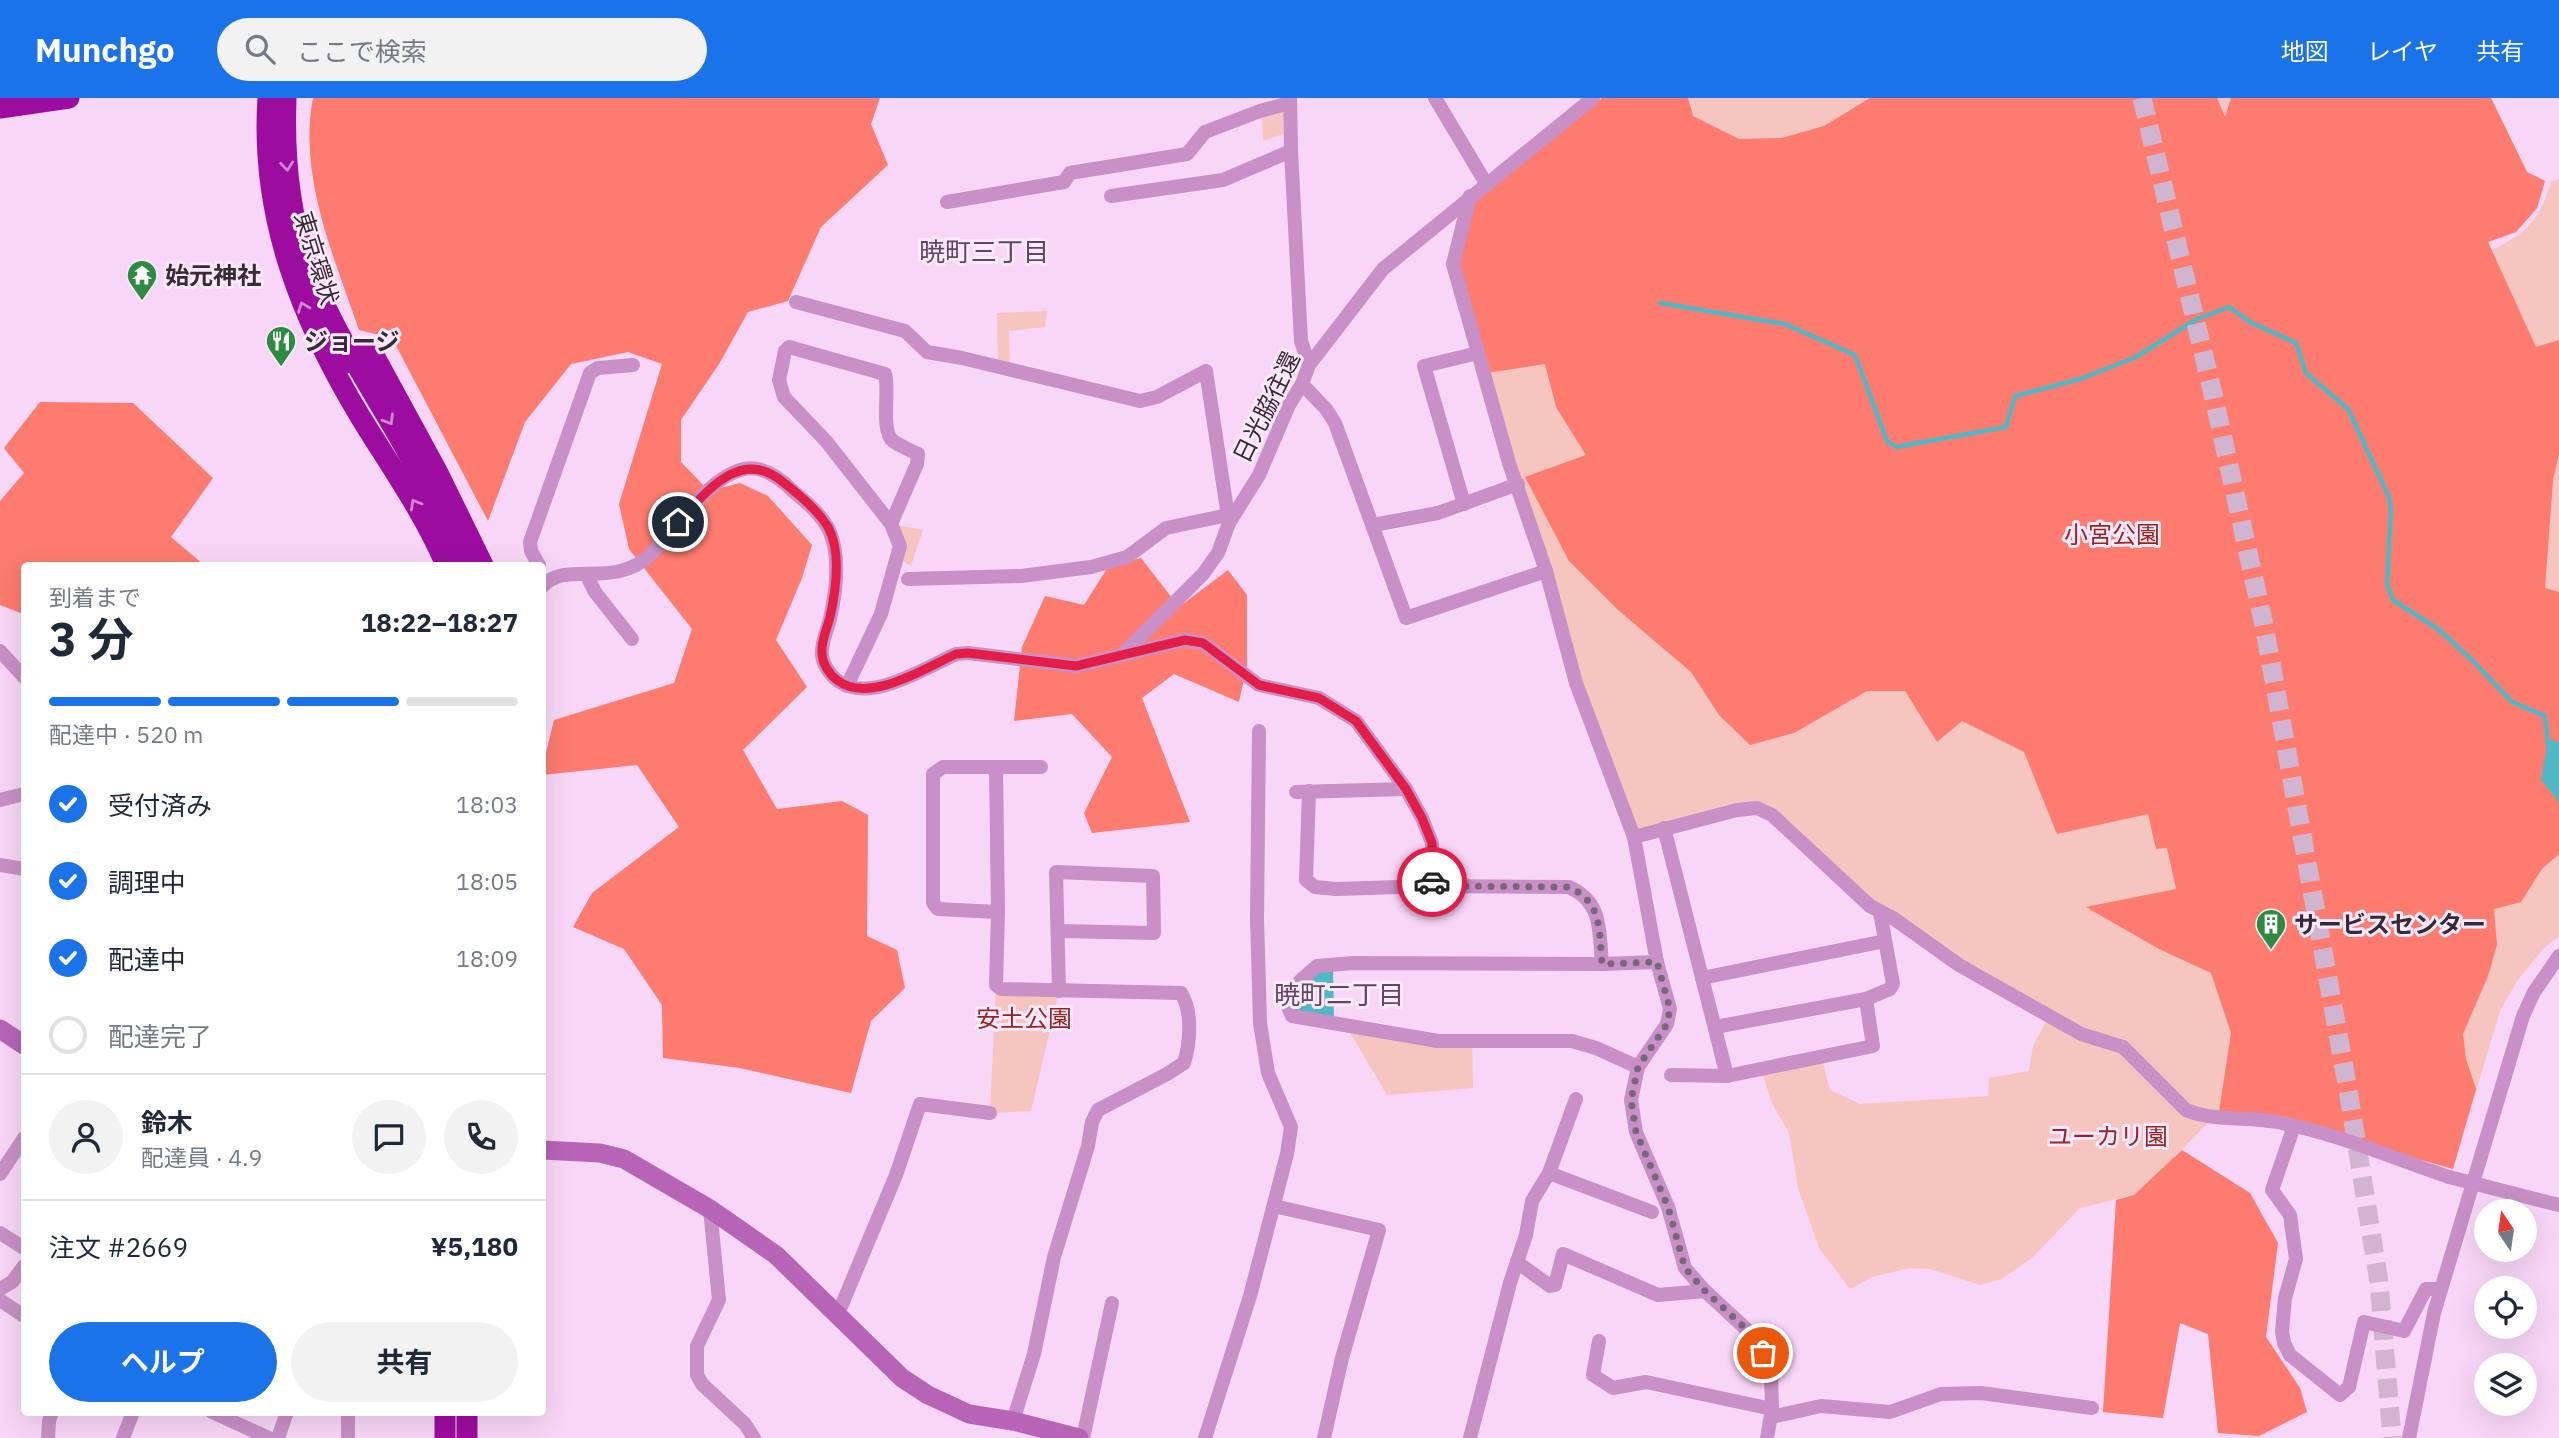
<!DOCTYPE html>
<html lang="ja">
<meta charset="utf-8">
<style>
:root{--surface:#fff;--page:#f2f2f3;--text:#1f2937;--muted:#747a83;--line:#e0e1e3;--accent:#1a73e8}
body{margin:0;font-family:"IBM Plex Sans","Noto Sans JP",sans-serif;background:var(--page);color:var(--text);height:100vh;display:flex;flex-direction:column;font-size:26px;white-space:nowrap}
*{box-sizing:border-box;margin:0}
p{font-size:23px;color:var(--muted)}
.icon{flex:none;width:38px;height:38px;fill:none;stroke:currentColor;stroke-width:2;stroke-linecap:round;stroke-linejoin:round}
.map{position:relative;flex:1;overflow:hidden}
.side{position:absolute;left:21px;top:464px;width:525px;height:854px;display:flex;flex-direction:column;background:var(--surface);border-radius:7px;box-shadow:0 7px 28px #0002}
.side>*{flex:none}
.needle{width:46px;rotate:347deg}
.fabs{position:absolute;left:2474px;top:1101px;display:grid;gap:14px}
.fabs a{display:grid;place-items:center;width:63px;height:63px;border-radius:50%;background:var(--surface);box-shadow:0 7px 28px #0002;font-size:35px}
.pin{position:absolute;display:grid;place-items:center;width:60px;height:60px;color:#fff;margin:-30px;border:4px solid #fff;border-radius:50%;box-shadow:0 2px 7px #0007}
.courier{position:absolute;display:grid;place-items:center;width:70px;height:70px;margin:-35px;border:5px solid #e11d48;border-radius:50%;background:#fff;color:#222;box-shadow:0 2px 9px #0007}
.headline em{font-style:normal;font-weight:700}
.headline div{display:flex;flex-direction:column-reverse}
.headline{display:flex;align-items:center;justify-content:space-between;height:119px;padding:0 28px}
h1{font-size:46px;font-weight:700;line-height:52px}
.bar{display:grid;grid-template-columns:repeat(4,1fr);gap:10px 7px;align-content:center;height:84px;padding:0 28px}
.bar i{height:9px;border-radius:5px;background:var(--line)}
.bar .active{background:var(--accent)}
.bar p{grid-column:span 4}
.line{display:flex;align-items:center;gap:18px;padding:0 28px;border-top:2px solid var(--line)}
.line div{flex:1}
.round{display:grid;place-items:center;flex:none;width:74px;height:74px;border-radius:37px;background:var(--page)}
ol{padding:0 28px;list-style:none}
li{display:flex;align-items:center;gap:21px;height:77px}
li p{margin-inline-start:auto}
li .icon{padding:7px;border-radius:50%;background:var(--accent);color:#fff;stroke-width:4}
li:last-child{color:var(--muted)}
li i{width:38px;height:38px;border:4px solid var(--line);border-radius:50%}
.button{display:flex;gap:14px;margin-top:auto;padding:14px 28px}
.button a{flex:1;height:80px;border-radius:42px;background:var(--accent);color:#fff;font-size:28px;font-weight:700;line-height:80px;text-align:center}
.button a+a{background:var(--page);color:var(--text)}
header{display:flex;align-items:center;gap:42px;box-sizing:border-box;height:98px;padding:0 35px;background:var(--accent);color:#fff}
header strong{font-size:33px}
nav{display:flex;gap:38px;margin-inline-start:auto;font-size:24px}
.search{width:490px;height:63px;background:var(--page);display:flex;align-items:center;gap:18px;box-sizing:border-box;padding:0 24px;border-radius:38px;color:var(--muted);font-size:26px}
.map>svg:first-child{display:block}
.green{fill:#f6c5bf}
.forest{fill:#fd7b6f}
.water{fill:#50b8c5}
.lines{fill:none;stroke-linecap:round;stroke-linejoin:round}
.stream{stroke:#50b8c5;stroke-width:4.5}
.secondary-tunnel{stroke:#d1b4d0;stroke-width:19;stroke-dasharray:19 10;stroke-linecap:butt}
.street{stroke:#c890c6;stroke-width:14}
.secondary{stroke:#b764b7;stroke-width:19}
.highway{stroke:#9c0d9f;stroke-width:21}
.street-bridge{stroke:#c890c6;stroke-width:14}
.oneway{stroke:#d186d2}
.done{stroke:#7a667a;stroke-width:7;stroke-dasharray:0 12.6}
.route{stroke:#e11d48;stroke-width:9}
.labels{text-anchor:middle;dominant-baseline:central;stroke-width:6;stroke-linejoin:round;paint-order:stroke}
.street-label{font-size:24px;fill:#362a36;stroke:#fde9fc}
.poi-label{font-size:24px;font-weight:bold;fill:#362a36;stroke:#fde9fc;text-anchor:start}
.park-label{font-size:24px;fill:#982421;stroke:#fde9fc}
.neighbourhood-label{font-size:26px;fill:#614561;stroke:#fde9fc}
</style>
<header>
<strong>Munchgo</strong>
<div class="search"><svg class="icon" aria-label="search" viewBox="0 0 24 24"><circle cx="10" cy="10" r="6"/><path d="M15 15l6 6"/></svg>ここで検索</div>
<nav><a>地図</a><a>レイヤ</a><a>共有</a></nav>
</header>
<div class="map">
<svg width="2559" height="1340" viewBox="0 0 2559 1340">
<rect width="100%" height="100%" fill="#f8d6f7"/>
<g class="green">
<path d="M1602 0H2491L2527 74 2545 83 2537 110 2516 134 2488 144 2492 152C2530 133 2538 122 2552 83L2559 81V838L2544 850 2517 883 2500 913 2453 1071 2262 1016 2219 1014 2150 1084 2134 1097 2080 1110 2033 1159 2002 1181 1980 1187 1930 1171 1910 1170 1872 1179 1850 1191 1819 1150 1798 1090 1789 1035 1772 1005 1763 978 1823 965 1830 992 1860 1006 1988 998 1989 980 2029 973 2033 948 2051 914 1929 847 1757 710 1634 739 1593 627 1494 311 1471 106Z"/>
<polygon points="1283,14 1283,36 1263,43 1262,19"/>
<polygon points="1047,213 1045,229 1009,233 1010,271 998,268 997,215"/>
<polygon points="891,426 923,432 911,468 898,460"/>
<polygon points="996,887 1059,893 1031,1013 990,1015"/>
<polygon points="1345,926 1472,944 1473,990 1387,997"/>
</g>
<g class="forest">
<path d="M313 0H880L871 26 888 67 821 129 788 203 748 214 719 266 681 322V364L709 393 740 385 768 398 812 447 802 480 776 542 807 589 743 652 777 711 842 703 868 717 867 838 897 852 905 890 871 923 851 995 740 970 663 960 662 907 624 851 573 829 592 795 679 729 637 667 542 677 543 667 554 622 674 585 692 531 629 451 619 406 662 266 628 254 571 266 525 324 488 423 392 240 359 232C334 159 298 78 313 0Z"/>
<polygon points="1602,0 1688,0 1693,18 1739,41 1782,40 1824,28 1870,0 2217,0 2225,19 2231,0 2491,0 2527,74 2545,83 2537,110 2516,134 2488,144 2536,249 2559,242 2559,356 2553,382 2545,490 2559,494 2559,756 2542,771 2521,804 2494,811 2497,847 2488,878 2463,936 2466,961 2476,991 2453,1071 2262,1016 2219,1014 2231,935 2211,875 2159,851 2086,809 2176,791 2167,750 2156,751 2148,716 2057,736 2024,654 1962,623 1937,644 1905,593 1867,593 1794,635 1750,647 1719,617 1691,574 1617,511 1569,463 1525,379 1586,357 1556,309 1545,266 1480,276 1453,166 1471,106"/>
<polygon points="40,304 133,305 213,380 171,439 204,467 24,467 24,519 23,516 0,507 0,403 24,375 4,350"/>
<polygon points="1141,460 1179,509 1228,472 1247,497 1247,567 1239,604 1174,576 1142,600 1190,724 1092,735 1084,715 1112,659 1072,616 1014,623 1022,549 1045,498 1084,507 1108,469"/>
<polygon points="2182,1052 2250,1095 2278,1145 2266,1239 2300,1290 2307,1314 2259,1338 2218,1335 2208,1236 2180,1225 2163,1320 2103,1314 2116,1102 2134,1097"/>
</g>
<g class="water">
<polygon points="2548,641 2559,644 2559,704 2541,682"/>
<polygon points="1333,867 1334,924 1288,909 1300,883"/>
</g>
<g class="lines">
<polyline class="stream" points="1660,205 1785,226 1855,257 1887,343 1896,349 2006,329 2015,298 2080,281 2134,260 2197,221 2229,209 2250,224 2296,245 2306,275 2348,311 2389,399 2391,412 2387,486 2393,502 2438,531 2473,563 2512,604 2545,618 2548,647"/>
<polyline class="secondary-tunnel" points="2142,0 2214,300 2264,527 2347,986 2379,1184 2392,1340"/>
<g class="street">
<polyline points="1290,0 1291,53 1301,243 1309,267"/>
<polyline points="1435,0 1487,87"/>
<polyline points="1111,98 1223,82 1291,53"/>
<polyline points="1470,98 1453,166 1509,365 1546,473 1576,585 1634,739 1657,864 1670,911 1667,926 1638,969 1631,1002 1636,1034 1668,1109 1685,1170 1705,1193 1756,1240 1771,1271 1772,1311 1767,1340"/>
<polyline points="947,104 1064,84 1070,75 1187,56 1205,34 1260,13 1290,5"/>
<polyline points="796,204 905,233 927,254 962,260 1140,303 1157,299 1206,273 1229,425"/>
<polyline points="1302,286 1326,311 1335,325 1406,520 1546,473"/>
<polyline points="1464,406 1424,268 1478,255"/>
<polyline points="1373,427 1438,415 1518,386"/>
<polyline points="539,467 531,453 530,444 590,275 598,270 633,267"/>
<polyline points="586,476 595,494 632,541"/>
<polyline points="908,481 1021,478 1091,469 1127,459 1166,430 1228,417"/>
<path d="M542 489C565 461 613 492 650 457 675 432 718 363 758 371 772 374 783 383 793 393 806 404 821 416 829 432 841 458 836 494 830 521 827 533 821 544 822 557 823 567 830 577 838 583 870 606 925 570 956 556L968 555 1076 568 1185 542 1203 545 1259 587 1319 600 1356 623 1406 691 1422 720 1432 745V788"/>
<polyline points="0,553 24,579"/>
<polyline points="1124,555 1203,476 1218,455 1229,425 1259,377 1289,307 1302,286 1309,267 1383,171 1593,0"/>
<path d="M847 588 881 516 900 448 891 426 826 343 784 299 779 282 785 253 789 249 885 276C890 293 880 332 893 343 900 348 910 352 918 356L917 366 891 426"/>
<polyline points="996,669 998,814 938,811 933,805 933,676 943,669 1041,669"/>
<path d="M1309 693 1306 782 1315 789 1336 791 1432 788 1569 789C1603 804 1599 834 1602 866"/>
<polyline points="1296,694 1406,691"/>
<polyline points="0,702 24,696"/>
<polyline points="1664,730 1727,978"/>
<path d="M1634 739 1737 712 1757 710 1772 717 1870 808 1893 820 1959 867 2081 936 2123 949 2186 1012C2215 1024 2247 1018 2277 1024 2336 1035 2392 1060 2449 1079"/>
<polyline points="0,767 24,771"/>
<path d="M998 814 996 887 1001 891 1181 895C1193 914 1190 945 1184 965L1167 976 1098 1012 1092 1024 1088 1048 1054 1159 1034 1256 1013 1323"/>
<polyline points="1058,833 1154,835 1153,778 1056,774 1059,893"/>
<polyline points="1702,880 1885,843"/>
<polyline points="1715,929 1866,901"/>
<polyline points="1638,969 1596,950 1572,943 1438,943 1292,918 1288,909 1288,901 1300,883 1317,868 1353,865 1602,866 1657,864"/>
<polyline points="1671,977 1727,978 1873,948 1866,901 1890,891 1893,886 1880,814"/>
<polyline points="2294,1028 2272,1092 2290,1117 2296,1161 2285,1200 2282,1233 2284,1245 2290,1257 2340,1297 2349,1289 2364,1224 2404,1233 2426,1191 2441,1191"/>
<polyline points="1549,1075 1652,1114"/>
<polyline points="0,1076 24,1040"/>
<polyline points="2488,1089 2559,1107"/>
<polyline points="1274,1108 1379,1132 1342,1260 1324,1340"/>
<polyline points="710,1111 719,1202 697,1248 697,1277 702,1286 745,1326 754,1340"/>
<polyline points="0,1135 24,1150"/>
<polyline points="1517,1164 1550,1188 1555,1187 1563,1156 1658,1197 1705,1193"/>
<polyline points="0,1191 12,1184 24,1168"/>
<polyline points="0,1202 24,1218"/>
<polyline points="838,1216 896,1077 920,1006 990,1015"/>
<polyline points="1599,1243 1593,1277 1613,1290 1646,1284 1772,1311"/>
<polyline points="212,1314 269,1340"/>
<polyline points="348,1314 348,1340"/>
<polyline points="1771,1319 1821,1308 1890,1314 1941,1296 1981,1295 2092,1310"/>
<polyline points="48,1340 49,1323 52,1314"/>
<polyline points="123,1340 133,1314"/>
<polyline points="278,1340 287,1314"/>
<polyline points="1083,1340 1112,1205"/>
<polyline points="1205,1340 1250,1198 1287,1056 1291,1029 1268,975 1260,925 1257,820 1259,633"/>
<polyline points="1470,1340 1510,1185 1526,1137 1532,1103 1549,1075 1576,1001"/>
<polyline points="2409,1340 2434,1215 2523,918 2534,894 2559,858"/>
</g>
<g class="secondary">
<polyline points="0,931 24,947"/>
<polyline points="542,1052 600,1055 624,1061 710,1111 776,1157 902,1280 928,1297 969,1316 1013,1323 1079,1340"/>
</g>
<g class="highway">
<path d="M268 0C260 118 301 221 361 320 391 369 424 415 446 467"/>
<path d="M286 0C284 53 288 108 305 159 327 223 365 280 399 339 423 381 445 423 465 467"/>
<polyline points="0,10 69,0"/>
<polyline points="345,265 350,255 366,254 376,261 438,375 483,467"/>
<polyline points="445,1340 445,1314"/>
<polyline points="467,1340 467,1314"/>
</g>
<polyline class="street-bridge" points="2449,1079 2488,1089"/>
</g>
<defs><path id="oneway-chevron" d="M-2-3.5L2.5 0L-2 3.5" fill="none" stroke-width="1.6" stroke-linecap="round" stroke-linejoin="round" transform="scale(1.75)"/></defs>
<g class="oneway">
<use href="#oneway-chevron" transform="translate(287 68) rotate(84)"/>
<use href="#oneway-chevron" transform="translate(303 209) rotate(-111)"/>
<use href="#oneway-chevron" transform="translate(389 322) rotate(59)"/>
<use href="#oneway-chevron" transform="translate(415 406) rotate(-120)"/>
</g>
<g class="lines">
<path class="done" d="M1432 784V788L1569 789C1603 804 1599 834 1602 866L1657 864 1670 911 1667 926 1638 969 1631 1002 1636 1034 1668 1109 1685 1170 1705 1193 1756 1240 1763 1255"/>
<path class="route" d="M678 424C706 395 740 348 783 384 799 397 817 411 828 429 842 454 836 492 830 519 827 531 821 542 822 555 822 565 829 576 837 582 869 607 925 570 956 556L968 555 1076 568 1185 542 1203 545 1259 587 1319 600 1356 623 1406 691 1422 720 1432 745V784"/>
</g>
<defs>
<g id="temple-pin" transform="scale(1.575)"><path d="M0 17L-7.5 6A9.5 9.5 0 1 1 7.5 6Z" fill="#2b8c40" stroke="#fde9fc"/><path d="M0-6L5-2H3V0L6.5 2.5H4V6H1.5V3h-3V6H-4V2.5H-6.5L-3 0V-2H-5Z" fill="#fff"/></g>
<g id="restaurant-pin" transform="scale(1.575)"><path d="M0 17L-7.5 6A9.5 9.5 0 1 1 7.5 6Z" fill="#2b8c40" stroke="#fde9fc"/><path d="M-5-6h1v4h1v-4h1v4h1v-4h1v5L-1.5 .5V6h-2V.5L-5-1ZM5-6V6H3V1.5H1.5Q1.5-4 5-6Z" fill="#fff"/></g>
<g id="building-pin" transform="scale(1.575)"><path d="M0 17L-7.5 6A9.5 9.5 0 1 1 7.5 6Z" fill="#2b8c40" stroke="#fde9fc"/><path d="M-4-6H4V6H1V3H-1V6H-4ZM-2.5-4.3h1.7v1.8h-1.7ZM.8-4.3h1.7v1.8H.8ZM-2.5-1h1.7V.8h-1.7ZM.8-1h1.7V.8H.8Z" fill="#fff"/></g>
</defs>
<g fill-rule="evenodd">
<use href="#temple-pin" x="142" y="177"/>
<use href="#restaurant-pin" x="281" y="243"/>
<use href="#building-pin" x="2271" y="826"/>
</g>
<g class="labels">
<g class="street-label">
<text transform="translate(317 160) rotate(73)">東京環状</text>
<text transform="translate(1266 309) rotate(-64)">日光脇往還</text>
</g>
<g class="poi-label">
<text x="165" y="177">始元神社</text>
<text x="304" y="243">ジョージ</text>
<text x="2294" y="826">サービスセンター</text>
</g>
<g class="park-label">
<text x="2112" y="436">小宮公園</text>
<text x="1024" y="920">安土公園</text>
<text x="2108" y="1038">ユーカリ園</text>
</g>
<g class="neighbourhood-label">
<text x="984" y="153">暁町三丁目</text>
<text x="1339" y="896">暁町二丁目</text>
</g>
</g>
</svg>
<div class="fabs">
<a><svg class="needle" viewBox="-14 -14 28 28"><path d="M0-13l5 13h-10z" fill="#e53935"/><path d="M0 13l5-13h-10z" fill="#747a83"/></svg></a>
<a><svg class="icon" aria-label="locate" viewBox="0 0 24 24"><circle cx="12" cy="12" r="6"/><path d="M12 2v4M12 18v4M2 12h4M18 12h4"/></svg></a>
<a><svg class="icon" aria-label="layers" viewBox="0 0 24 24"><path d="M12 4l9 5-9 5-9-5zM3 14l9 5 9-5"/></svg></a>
</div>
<div class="pin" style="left:1763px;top:1255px;background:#ea580c"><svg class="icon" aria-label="bag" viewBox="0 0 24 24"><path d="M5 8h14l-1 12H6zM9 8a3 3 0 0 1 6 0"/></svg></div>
<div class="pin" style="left:678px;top:424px;background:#1f2937"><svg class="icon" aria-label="home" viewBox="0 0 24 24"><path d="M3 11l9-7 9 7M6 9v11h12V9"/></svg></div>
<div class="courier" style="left:1432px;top:784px"><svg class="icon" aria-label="car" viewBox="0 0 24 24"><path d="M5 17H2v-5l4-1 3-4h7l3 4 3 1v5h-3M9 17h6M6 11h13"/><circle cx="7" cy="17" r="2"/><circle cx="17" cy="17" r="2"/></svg></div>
<section class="side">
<div class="headline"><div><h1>3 分</h1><p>到着まで</p></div><em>18:22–18:27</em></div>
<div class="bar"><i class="active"></i><i class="active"></i><i class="active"></i><i></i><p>配達中 · 520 m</p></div>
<ol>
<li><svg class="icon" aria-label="check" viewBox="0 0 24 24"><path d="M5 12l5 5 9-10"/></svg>受付済み<p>18:03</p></li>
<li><svg class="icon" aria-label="check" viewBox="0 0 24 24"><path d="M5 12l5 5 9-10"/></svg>調理中<p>18:05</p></li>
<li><svg class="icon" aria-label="check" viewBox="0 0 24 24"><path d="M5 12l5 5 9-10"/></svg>配達中<p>18:09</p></li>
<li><i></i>配達完了</li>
</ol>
<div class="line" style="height:126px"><a class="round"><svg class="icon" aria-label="person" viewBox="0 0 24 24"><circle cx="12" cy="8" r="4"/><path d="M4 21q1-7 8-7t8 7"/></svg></a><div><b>鈴木</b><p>配達員 · 4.9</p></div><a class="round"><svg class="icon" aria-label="chat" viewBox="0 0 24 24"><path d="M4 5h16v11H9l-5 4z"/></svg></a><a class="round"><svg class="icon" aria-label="phone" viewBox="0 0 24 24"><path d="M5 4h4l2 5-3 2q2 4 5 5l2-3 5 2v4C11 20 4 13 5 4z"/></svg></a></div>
<div class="line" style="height:91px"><div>注文 #2669</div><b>¥5,180</b></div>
<div class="button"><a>ヘルプ</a><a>共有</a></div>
</section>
</div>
